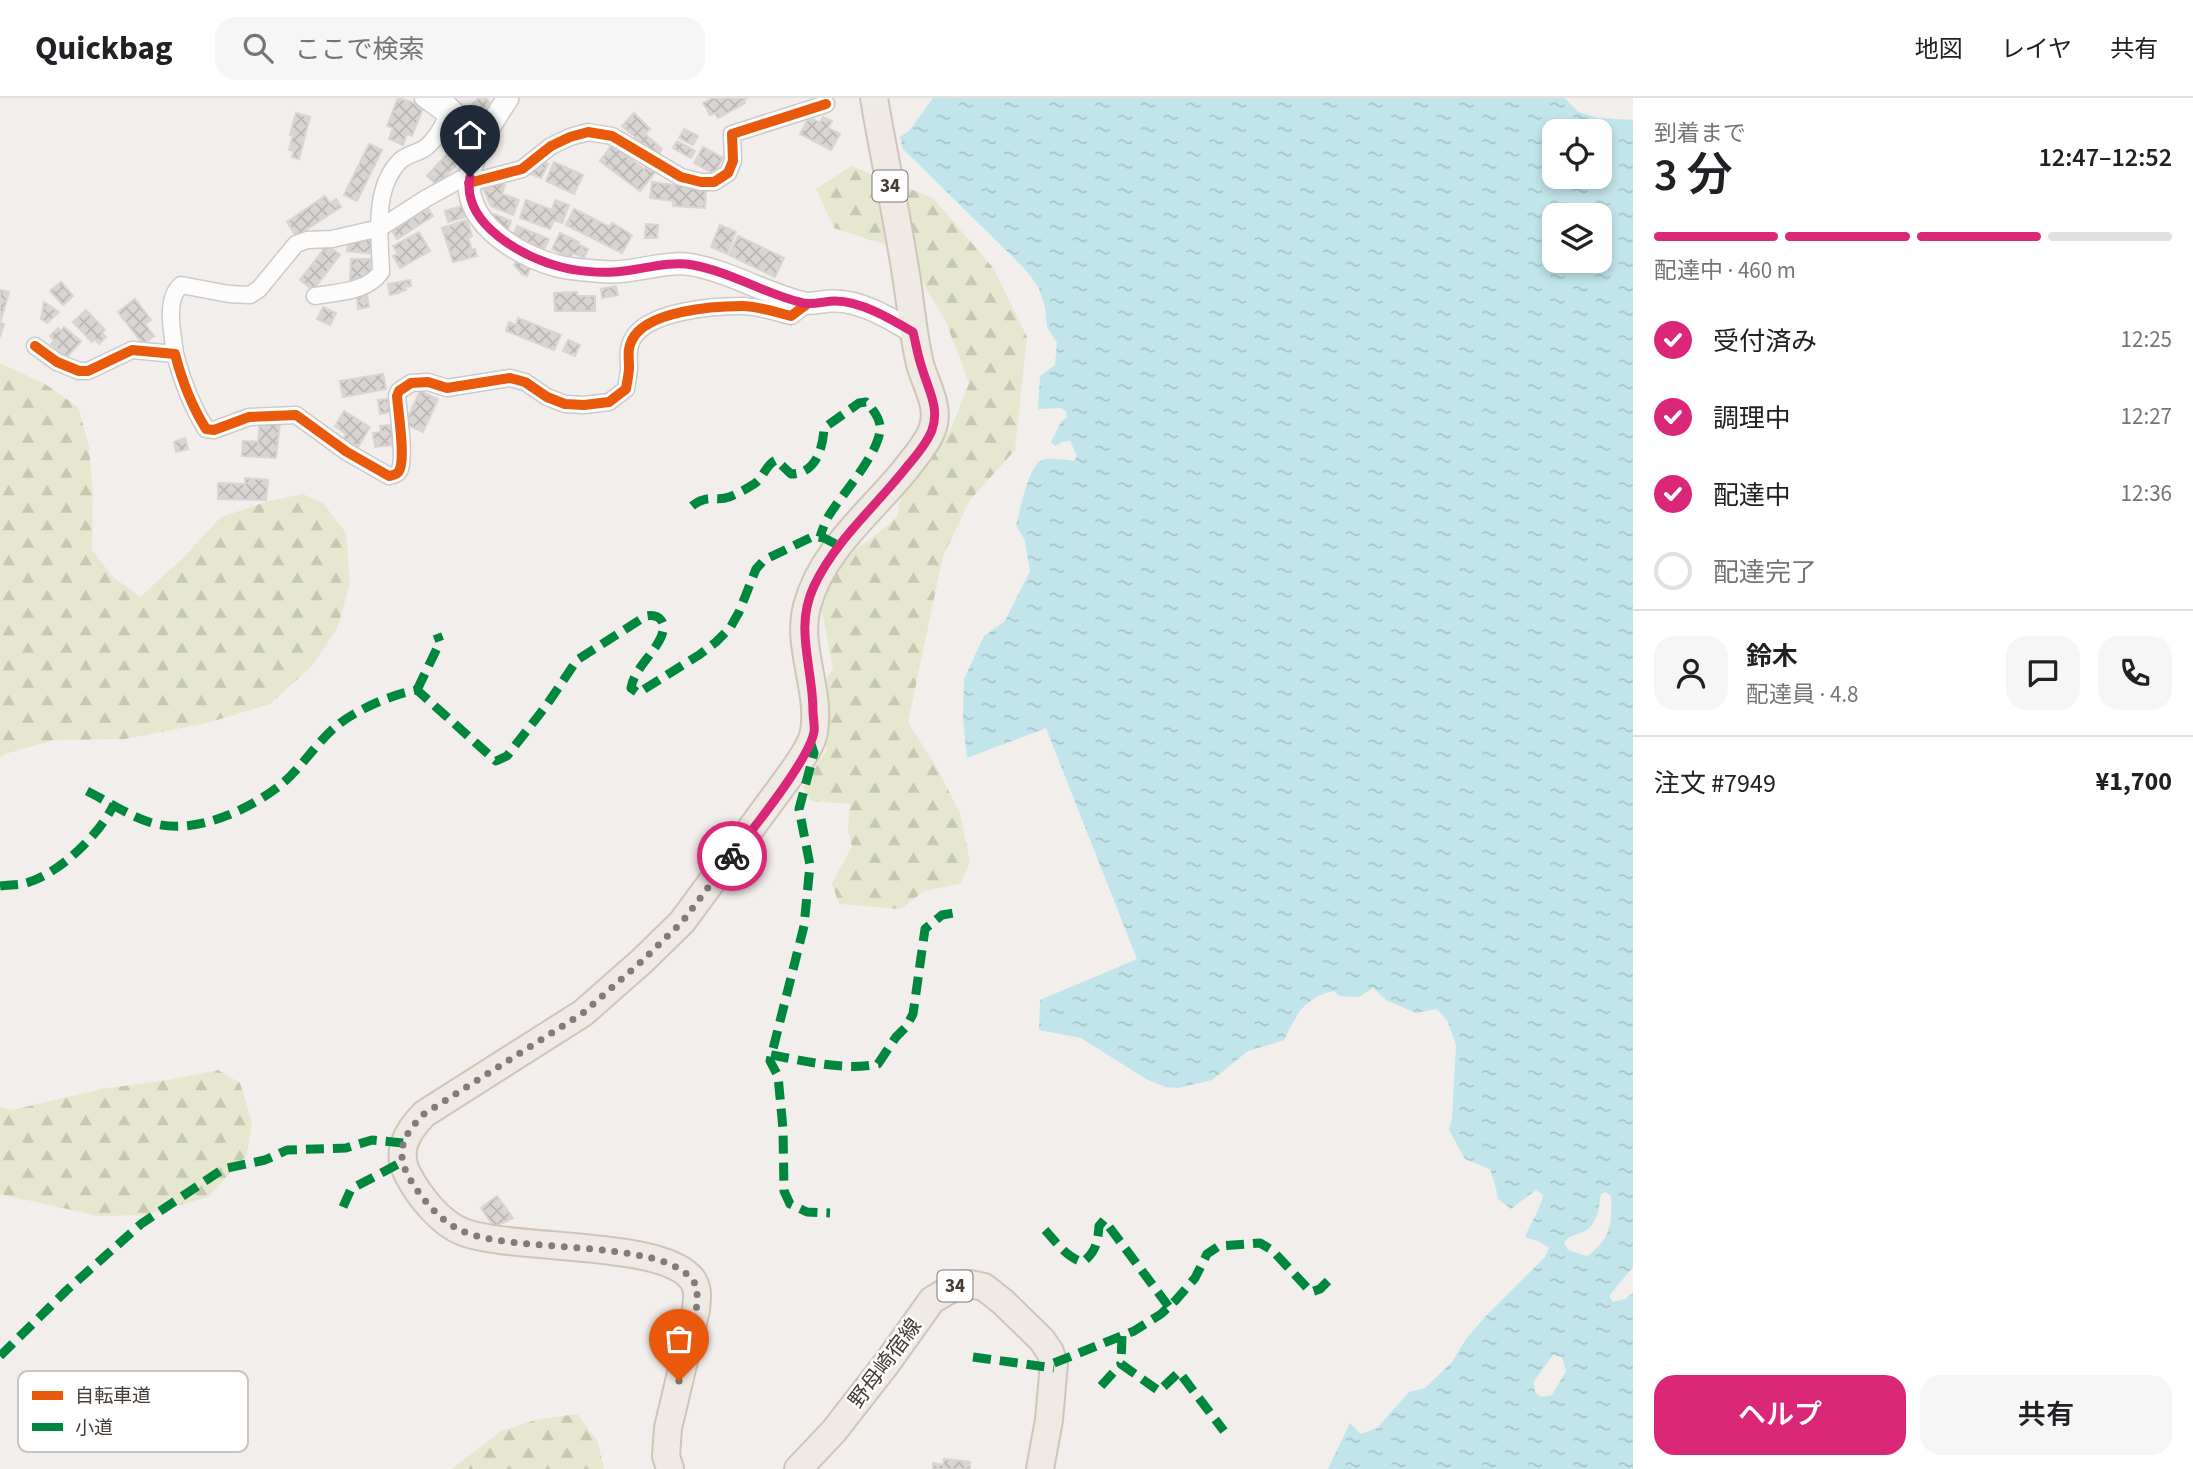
<!DOCTYPE html>
<html lang="ja">
<meta charset="utf-8">
<style>
:root{--surface:#fff;--page:#f6f6f6;--text:#202124;--muted:#757577;--line:#e0e0e0;--accent:#db2777}
body{margin:0;font-family:"Source Sans 3","Noto Sans JP",sans-serif;background:var(--page);color:var(--text);height:100vh;display:flex;flex-direction:column;font-size:26px;white-space:nowrap}
*{box-sizing:border-box;margin:0}
p{font-size:23px;color:var(--muted)}
.icon{flex:none;width:38px;height:38px;fill:none;stroke:currentColor;stroke-width:2;stroke-linecap:round;stroke-linejoin:round}
.map{position:relative;flex:1;overflow:hidden}
.drawer{display:flex;flex-direction:column;background:var(--surface);width:560px}
.drawer>*{flex:none}
.buttons{position:absolute;left:1542px;top:21px;display:grid;gap:14px}
.buttons a{display:grid;place-items:center;width:70px;height:70px;border-radius:14px;background:var(--surface);box-shadow:0 4px 10px #0003;font-size:35px}
.pin{position:absolute;display:grid;place-items:center;width:60px;height:60px;color:#fff;margin:-72px -30px;border-radius:50% 50% 50% 0;rotate:-45deg;box-shadow:0 0 7px #0007}
.pin .icon{rotate:45deg}
.courier{position:absolute;display:grid;place-items:center;width:70px;height:70px;margin:-35px;border:5px solid #db2777;border-radius:50%;background:#fff;color:#222;box-shadow:0 2px 9px #0007}
.headline em{font-style:normal;font-weight:600}
.headline div{display:flex;flex-direction:column-reverse}
.headline{display:flex;align-items:center;justify-content:space-between;height:119px;padding:0 21px}
h1{font-size:46px;font-weight:600;line-height:52px}
.bar{display:grid;grid-template-columns:repeat(4,1fr);gap:10px 7px;align-content:center;height:84px;padding:0 21px}
.bar i{height:9px;border-radius:5px;background:var(--line)}
.bar .selected{background:var(--accent)}
.bar p{grid-column:span 4}
.line{display:flex;align-items:center;gap:18px;padding:0 21px;border-top:2px solid var(--line)}
.line div{flex:1}
.round{display:grid;place-items:center;flex:none;width:74px;height:74px;border-radius:21px;background:var(--page)}
ol{padding:0 21px;list-style:none}
li{display:flex;align-items:center;gap:21px;height:77px}
li p{margin-inline-start:auto}
li .icon{padding:7px;border-radius:50%;background:var(--accent);color:#fff;stroke-width:4}
li:last-child{color:var(--muted)}
li i{width:38px;height:38px;border:4px solid var(--line);border-radius:50%}
.button{display:flex;gap:14px;margin-top:auto;padding:14px 21px}
.button a{flex:1;height:80px;border-radius:21px;background:var(--accent);color:#fff;font-size:28px;font-weight:600;line-height:80px;text-align:center}
.button a+a{background:var(--page);color:var(--text)}
header{display:flex;align-items:center;gap:42px;box-sizing:border-box;height:98px;padding:0 35px;background:var(--surface);border-bottom:2px solid var(--line)}
header strong{font-size:33px}
nav{display:flex;gap:38px;margin-inline-start:auto;font-size:24px}
.search{width:490px;height:63px;background:var(--page);display:flex;align-items:center;gap:18px;box-sizing:border-box;padding:0 24px;border-radius:21px;color:var(--muted);font-size:26px}
main{display:flex;flex:1;min-height:0}
.map>svg:first-child{display:block}
.forest{fill:url(#forest-firs)}
.water{fill:url(#water-ripples);fill-rule:evenodd}
.building{fill:url(#building-cross-hatch);stroke:#d9d5d2;stroke-width:2}
.lines{fill:none;stroke-linecap:round;stroke-linejoin:round}
.minor-casing{stroke:#cdcac8;stroke-width:19}
.tertiary-casing{stroke:#cdcac8;stroke-width:24}
.primary-casing{stroke:#d1c5bb;stroke-width:30}
.minor{stroke:#fdfcfc;stroke-width:16}
.tertiary{stroke:#fdfcfc;stroke-width:21}
.primary{stroke:#f0eae5;stroke-width:26}
.quiet{stroke:#00873e;stroke-width:9;stroke-dasharray:18 9;stroke-linecap:butt}
.cycleway-casing{stroke:#fff;stroke-width:15}
.cycleway{stroke:#e8590c;stroke-width:10}
.done{stroke:#827b77;stroke-width:7;stroke-dasharray:0 12.6}
.route{stroke:#db2777;stroke-width:9}
.labels{text-anchor:middle;dominant-baseline:central;stroke-width:5;stroke-linejoin:round;paint-order:stroke}
.shield{fill:#fff;stroke:#7e7774;stroke-width:2}
.shield-label{font-size:19px;font-weight:bold;fill:#463d38}
.street-label{font-size:21px;fill:#463d38;stroke:#fff}
.key{fill:#fff;stroke:#c8c5c3;stroke-width:2}
.key-label{font-size:19px;fill:#463d38}
</style>
<header>
<strong>Quickbag</strong>
<div class="search"><svg class="icon" aria-label="search" viewBox="0 0 24 24"><circle cx="10" cy="10" r="6"/><path d="M15 15l6 6"/></svg>ここで検索</div>
<nav><a>地図</a><a>レイヤ</a><a>共有</a></nav>
</header>
<main>
<div class="map">
<svg width="1633" height="1371" viewBox="0 0 1633 1371">
<defs>
<pattern id="forest-firs" width="22" height="20" patternUnits="userSpaceOnUse" patternTransform="scale(1.75)"><rect width="22" height="20" fill="#e5e8cf"/><path d="M5 1l3.5 6h-7zM16 11l3.5 6h-7z" fill="#c6c8b2"/></pattern>
<pattern id="water-ripples" width="26" height="14" patternUnits="userSpaceOnUse" patternTransform="scale(1.75)"><rect width="26" height="14" fill="#c1e5ea"/><path d="M2 4q2-2 4 0t4 0M15 11q2-2 4 0t4 0" fill="none" stroke="#a7c5c9"/></pattern>
<pattern id="building-cross-hatch" width="8" height="8" patternUnits="userSpaceOnUse" patternTransform="scale(1.75)"><rect width="8" height="8" fill="#d9d5d3"/><path d="M0 0l8 8M0 8l8-8" fill="none" stroke="#bcb8b6"/></pattern>
</defs>
<rect width="100%" height="100%" fill="#f1eeec"/>
<g class="forest">
<polygon points="851,68 933,100 994,171 1027,239 1015,352 970,402 943,458 908,624 938,672 960,715 970,764 960,786 924,793 901,811 839,806 832,785 852,749 848,732 850,706 812,703 803,690 827,651 819,621 821,588 833,571 820,503 843,460 873,439 897,419 903,389 951,331 969,285 946,224 904,153 834,130 816,91"/>
<polygon points="0,265 45,286 78,309 89,348 93,399 92,452 112,478 140,499 182,461 221,419 269,403 303,396 323,405 346,435 350,486 337,531 312,568 270,606 207,625 125,641 54,642 5,656 0,660"/>
<polygon points="218,972 240,985 252,1024 247,1057 208,1099 145,1117 98,1118 0,1096 0,1009 12,1012 102,991 167,982"/>
<polygon points="577,1316 597,1342 604,1371 452,1371 501,1333 539,1321"/>
</g>
<path class="water" d="M933 0H1565L1578 14 1598 20 1633 22V1169L1609 1198 1613 1204 1625 1201 1633 1195V1371H1328L1350 1325 1361 1336 1377 1330 1409 1294 1425 1290 1452 1264 1466 1241 1486 1218 1545 1159 1549 1150 1540 1144 1525 1139C1530 1125 1541 1111 1543 1097L1536 1092 1511 1111 1498 1101 1496 1090 1490 1071 1465 1061 1449 1032 1452 1020 1456 947 1448 924 1437 911 1416 915 1386 902 1373 890 1359 899 1339 898 1334 893C1304 899 1297 916 1284 942L1248 953 1212 982 1178 990 1165 989 1146 981 1081 940 1039 932 1040 902 1137 861 1046 630 967 660 963 621 964 581 984 538 1005 523 1030 473 1025 443 1016 427C1021 412 1028 364 1045 361 1051 360 1067 362 1074 363L1077 358 1070 343 1062 344 1055 348 1051 344 1061 324 1067 319 1066 313 1061 310 1038 311 1040 278 1055 267 1057 245 1047 229 1045 209 1038 188 1024 170 903 51 900 39 909 33ZM1554 33H1600V79H1554ZM1554 117H1600V163H1554ZM1606 1094 1611 1098C1612 1126 1611 1141 1587 1158L1568 1152 1564 1145C1570 1135 1581 1138 1589 1130 1598 1123 1599 1107 1601 1096ZM1553 1257 1562 1259 1566 1273 1552 1297 1542 1299 1535 1295 1534 1283Z"/>
<g class="building">
<polygon points="398,0 424,8 412,38 407,36 403,47 389,41 393,30 387,28"/>
<polygon points="479,0 486,0 490,5 479,16 471,7"/>
<polygon points="712,0 747,0 744,2 745,5 718,20 715,15 710,17 703,5"/>
<polygon points="296,15 310,19 299,61 292,59 294,53 289,52 293,37 290,37"/>
<polygon points="634,15 650,31 645,36 662,51 657,58 622,28"/>
<polygon points="809,19 820,25 823,19 832,23 828,30 840,36 831,52 800,36"/>
<polygon points="684,31 698,38 693,47 679,40"/>
<polygon points="469,32 475,38 457,58 461,62 437,87 427,78"/>
<polygon points="677,43 695,53 691,60 673,50"/>
<polygon points="369,46 382,52 357,103 344,97"/>
<polygon points="612,47 644,71 648,65 657,72 640,93 600,63"/>
<polygon points="703,49 723,60 714,76 694,65"/>
<polygon points="542,63 548,66 541,80 531,76 535,67 539,69"/>
<polygon points="554,64 583,77 574,96 546,83"/>
<polygon points="496,83 505,87 502,96 519,102 513,117 491,108 484,92"/>
<polygon points="652,84 706,91 705,110 673,108 673,103 650,100"/>
<polygon points="325,98 330,105 336,101 341,109 296,138 287,124"/>
<polygon points="526,102 552,112 555,102 569,107 562,125 554,122 550,131 520,120"/>
<polygon points="462,108 465,119 448,124 445,113"/>
<polygon points="428,110 433,118 397,141 392,133"/>
<polygon points="574,111 610,129 612,125 632,137 622,155 566,127"/>
<polygon points="494,116 511,123 507,134 493,119"/>
<polygon points="467,122 472,138 468,140 472,152 475,151 477,158 453,164 442,130"/>
<polygon points="646,126 658,127 657,140 645,140"/>
<polygon points="720,127 736,134 727,156 711,149"/>
<polygon points="517,128 549,141 544,151 513,138"/>
<polygon points="419,134 430,153 400,170 393,158 398,156 393,148"/>
<polygon points="560,135 579,144 577,146 588,151 584,160 573,155 570,160 552,151"/>
<polygon points="375,138 375,156 347,153 349,142"/>
<polygon points="738,138 784,160 775,179 729,157"/>
<polygon points="327,147 340,157 313,192 300,182"/>
<polygon points="351,161 370,161 370,176 363,176 363,183 350,182"/>
<polygon points="517,163 531,168 527,178 522,176 514,167"/>
<polygon points="410,182 411,188 405,189 406,192 399,194 399,195 390,197 388,186"/>
<polygon points="61,184 73,198 63,207 50,193"/>
<polygon points="616,188 618,197 602,200 601,191"/>
<polygon points="0,192 9,194 0,225 4,226 0,239"/>
<polygon points="577,194 578,198 595,198 595,213 555,213 554,195"/>
<polygon points="367,197 369,209 358,211 357,199"/>
<polygon points="135,201 151,222 145,226 154,238 143,246 118,214"/>
<polygon points="44,204 59,214 47,225 41,221"/>
<polygon points="323,209 336,215 330,227 317,221"/>
<polygon points="86,212 105,232 102,235 106,239 99,246 95,241 92,244 73,224"/>
<polygon points="518,220 561,237 554,252 506,233 509,224 516,227"/>
<polygon points="64,229 81,243 67,259 51,246 54,242 50,238 58,230 61,233"/>
<polygon points="568,242 580,247 575,258 563,253"/>
<polygon points="383,276 386,291 343,299 340,283"/>
<polygon points="420,293 438,301 423,334 405,326"/>
<polygon points="388,301 390,314 380,316 378,302"/>
<polygon points="344,313 370,329 358,349 343,341 346,336 335,328"/>
<polygon points="260,323 280,325 276,360 242,358 243,343 258,344"/>
<polygon points="392,327 393,347 375,349 373,335 381,334 380,328"/>
<polygon points="185,340 188,351 176,354 174,344"/>
<polygon points="245,380 268,382 266,402 218,401 218,385 245,386"/>
<polygon points="497,1098 513,1120 494,1129 481,1110"/>
<polygon points="944,1361 970,1364 970,1371 933,1371 933,1365 943,1367"/>
</g>
<g class="lines">
<g class="minor-casing">
<g id="minor">
<polyline points="442,0 466,23 492,24"/>
<polyline points="469,85 522,71 551,48 570,39 588,34 612,38 681,79 701,84 714,84 728,75 733,63 732,36 826,6"/>
<path d="M315 198C338 194 367 194 381 174 380 139 372 89 401 62 408 56 418 55 425 50 433 44 441 32 445 23L446 20 443 15 423 0"/>
<path d="M35 248 57 264 79 273H88L132 252 175 256C182 283 191 307 206 331L214 332 249 319 296 317 347 354 389 378C393 377 397 377 399 373 406 362 398 313 397 298L399 293 411 285 428 284 447 290 510 280 525 284 547 299 565 306 584 307 609 304 626 291C627 284 629 276 629 269 629 259 627 252 632 242 646 213 713 208 742 208 758 208 775 214 791 218L807 206"/>
<path d="M175 256C173 236 164 202 181 187L229 196 250 197 259 191 296 146 307 142 332 141 380 130 425 101 461 81 470 79"/>
</g>
</g>
<g class="tertiary-casing">
<path id="tertiary" d="M508 0C492 25 470 55 469 86 469 130 525 161 562 169 577 172 594 173 609 174 637 175 665 162 693 167 731 174 766 196 804 205 814 207 825 202 835 203 862 203 891 221 913 234"/>
</g>
<g class="primary-casing">
<g id="primary">
<path d="M670 1371 666 1358 668 1330 696 1212C697 1200 699 1191 692 1181 662 1142 514 1153 463 1134 440 1125 419 1098 408 1077 395 1053 407 1034 424 1016L583 915 642 863 682 824 788 680C797 667 811 650 814 634 821 592 796 549 807 508 822 452 870 415 905 372 914 360 927 346 932 332 941 309 926 288 920 266 913 237 911 207 906 177 897 118 884 59 874 0"/>
<polyline points="798,1371 834,1333 887,1265 932,1202 958,1187 970,1186 984,1189 1003,1204 1042,1242 1050,1254 1054,1265 1049,1322 1040,1371"/>
</g>
</g>
<use href="#minor" class="minor"/>
<use href="#tertiary" class="tertiary"/>
<use href="#primary" class="primary"/>
<g class="quiet">
<path d="M692 408C708 395 716 404 729 399 735 397 748 390 754 386 764 380 765 367 776 362L791 376C816 376 823 350 824 330L859 305 866 304C872 310 879 319 880 328 882 353 841 397 828 419 825 425 822 432 820 439"/>
<polyline points="417,592 440,544 437,536"/>
<polyline points="810,643 814,655 799,711 810,767 804,828 770,963 778,978 783,1031 784,1093 790,1106 807,1114 830,1115"/>
<path d="M87 693C107 703 128 717 149 724 192 739 250 712 283 685 303 668 319 641 339 626 358 611 393 596 417 592L496 663 507 658 546 608 577 562 646 518C652 517 657 517 661 522 671 535 647 559 640 570 636 576 632 583 631 590L638 595 699 557 716 544 730 530 739 514 756 471 764 462 814 438 824 440 838 447"/>
<path d="M0 788C7 787 15 787 22 786 56 779 100 737 114 706"/>
<path d="M771 957C806 963 843 973 878 966L896 939 906 929 913 916 925 831 942 817 953 815"/>
<polyline points="343,1109 351,1091 402,1064"/>
<path d="M1045 1132C1056 1144 1067 1160 1083 1164 1096 1154 1098 1143 1099 1128L1104 1122 1169 1209"/>
<polyline points="1122,1238 1121,1266 1159,1293 1179,1274 1224,1333"/>
<polyline points="0,1258 67,1192 141,1126 223,1071 265,1062 287,1052 346,1050 372,1042 403,1045"/>
<polyline points="973,1259 1054,1270"/>
<polyline points="1054,1265 1134,1233 1161,1216 1176,1202 1195,1180 1207,1156 1219,1148 1260,1145 1272,1152 1311,1194 1320,1191 1329,1182"/>
<polyline points="1101,1288 1121,1266"/>
</g>
<g class="cycleway-casing">
<g id="cycleway">
<polyline points="469,85 522,71 551,48 570,39 588,34 612,38 681,79 701,84 714,84 728,75 733,63 732,36 826,6"/>
<path d="M35 248 57 264 79 273H88L132 252 175 256C182 283 191 307 206 331L214 332 249 319 296 317 347 354 389 378C393 377 397 377 399 373 406 362 398 313 397 298L399 293 411 285 428 284 447 290 510 280 525 284 547 299 565 306 584 307 609 304 626 291C627 284 629 276 629 269 629 259 627 252 632 242 646 213 713 208 742 208 758 208 775 214 791 218L807 206"/>
</g>
</g>
<use href="#cycleway" class="cycleway"/>
</g>
<g class="lines">
<path class="done" d="M679 1283C684 1262 705 1201 694 1184 664 1138 509 1158 458 1131 439 1121 421 1100 410 1081 394 1054 403 1037 424 1016L583 915 642 863 682 824 732 758"/>
<path class="route" d="M470 79C461 126 524 160 561 169 576 173 598 175 614 174 640 173 666 162 693 167 731 174 765 196 803 205 814 207 825 203 835 203 861 203 891 221 913 234 916 246 918 259 922 270 928 291 940 310 932 332 927 346 914 360 905 371 874 410 835 443 814 488 794 530 813 569 813 613 813 620 815 628 814 634 809 662 751 733 732 758"/>
</g>
<g class="labels">
<g class="shield">
<rect x="872.5" y="72.5" width="35" height="31" rx="5"/>
<rect x="937.5" y="1172.5" width="35" height="31" rx="5"/>
</g>
<g class="shield-label">
<text x="890" y="88">34</text>
<text x="955" y="1188">34</text>
</g>
<g class="street-label">
<text transform="translate(885 1265) rotate(-53)">野母崎宿線</text>
</g>
</g>
<rect x="18" y="1273" width="230" height="81" rx="10" class="key"/>
<rect x="32" y="1293" width="31" height="9" fill="#e8590c"/>
<rect x="32" y="1325" width="31" height="8" fill="#00873e"/>
<g class="key-label">
<text x="75" y="1304">自転車道</text>
<text x="75" y="1336">小道</text>
</g>
</svg>
<div class="buttons">
<a><svg class="icon" aria-label="locate" viewBox="0 0 24 24"><circle cx="12" cy="12" r="6"/><path d="M12 2v4M12 18v4M2 12h4M18 12h4"/></svg></a>
<a><svg class="icon" aria-label="layers" viewBox="0 0 24 24"><path d="M12 4l9 5-9 5-9-5zM3 14l9 5 9-5"/></svg></a>
</div>
<div class="pin" style="left:679px;top:1283px;background:#ea580c"><svg class="icon" aria-label="bag" viewBox="0 0 24 24"><path d="M5 8h14l-1 12H6zM9 8a3 3 0 0 1 6 0"/></svg></div>
<div class="pin" style="left:470px;top:79px;background:#1f2937"><svg class="icon" aria-label="home" viewBox="0 0 24 24"><path d="M3 11l9-7 9 7M6 9v11h12V9"/></svg></div>
<div class="courier" style="left:732px;top:758px"><svg class="icon" aria-label="bike" viewBox="0 0 24 24"><circle cx="6" cy="16" r="4"/><circle cx="18" cy="16" r="4"/><path d="M6 16l4-8h5l3 8M10 8l3 8H6M13 5h3"/></svg></div>
</div>
<section class="drawer">
<div class="headline"><div><h1>3 分</h1><p>到着まで</p></div><em>12:47–12:52</em></div>
<div class="bar"><i class="selected"></i><i class="selected"></i><i class="selected"></i><i></i><p>配達中 · 460 m</p></div>
<ol>
<li><svg class="icon" aria-label="check" viewBox="0 0 24 24"><path d="M5 12l5 5 9-10"/></svg>受付済み<p>12:25</p></li>
<li><svg class="icon" aria-label="check" viewBox="0 0 24 24"><path d="M5 12l5 5 9-10"/></svg>調理中<p>12:27</p></li>
<li><svg class="icon" aria-label="check" viewBox="0 0 24 24"><path d="M5 12l5 5 9-10"/></svg>配達中<p>12:36</p></li>
<li><i></i>配達完了</li>
</ol>
<div class="line" style="height:126px"><a class="round"><svg class="icon" aria-label="person" viewBox="0 0 24 24"><circle cx="12" cy="8" r="4"/><path d="M4 21q1-7 8-7t8 7"/></svg></a><div><b>鈴木</b><p>配達員 · 4.8</p></div><a class="round"><svg class="icon" aria-label="chat" viewBox="0 0 24 24"><path d="M4 5h16v11H9l-5 4z"/></svg></a><a class="round"><svg class="icon" aria-label="phone" viewBox="0 0 24 24"><path d="M5 4h4l2 5-3 2q2 4 5 5l2-3 5 2v4C11 20 4 13 5 4z"/></svg></a></div>
<div class="line" style="height:91px"><div>注文 #7949</div><b>¥1,700</b></div>
<div class="button"><a>ヘルプ</a><a>共有</a></div>
</section>
</main>
